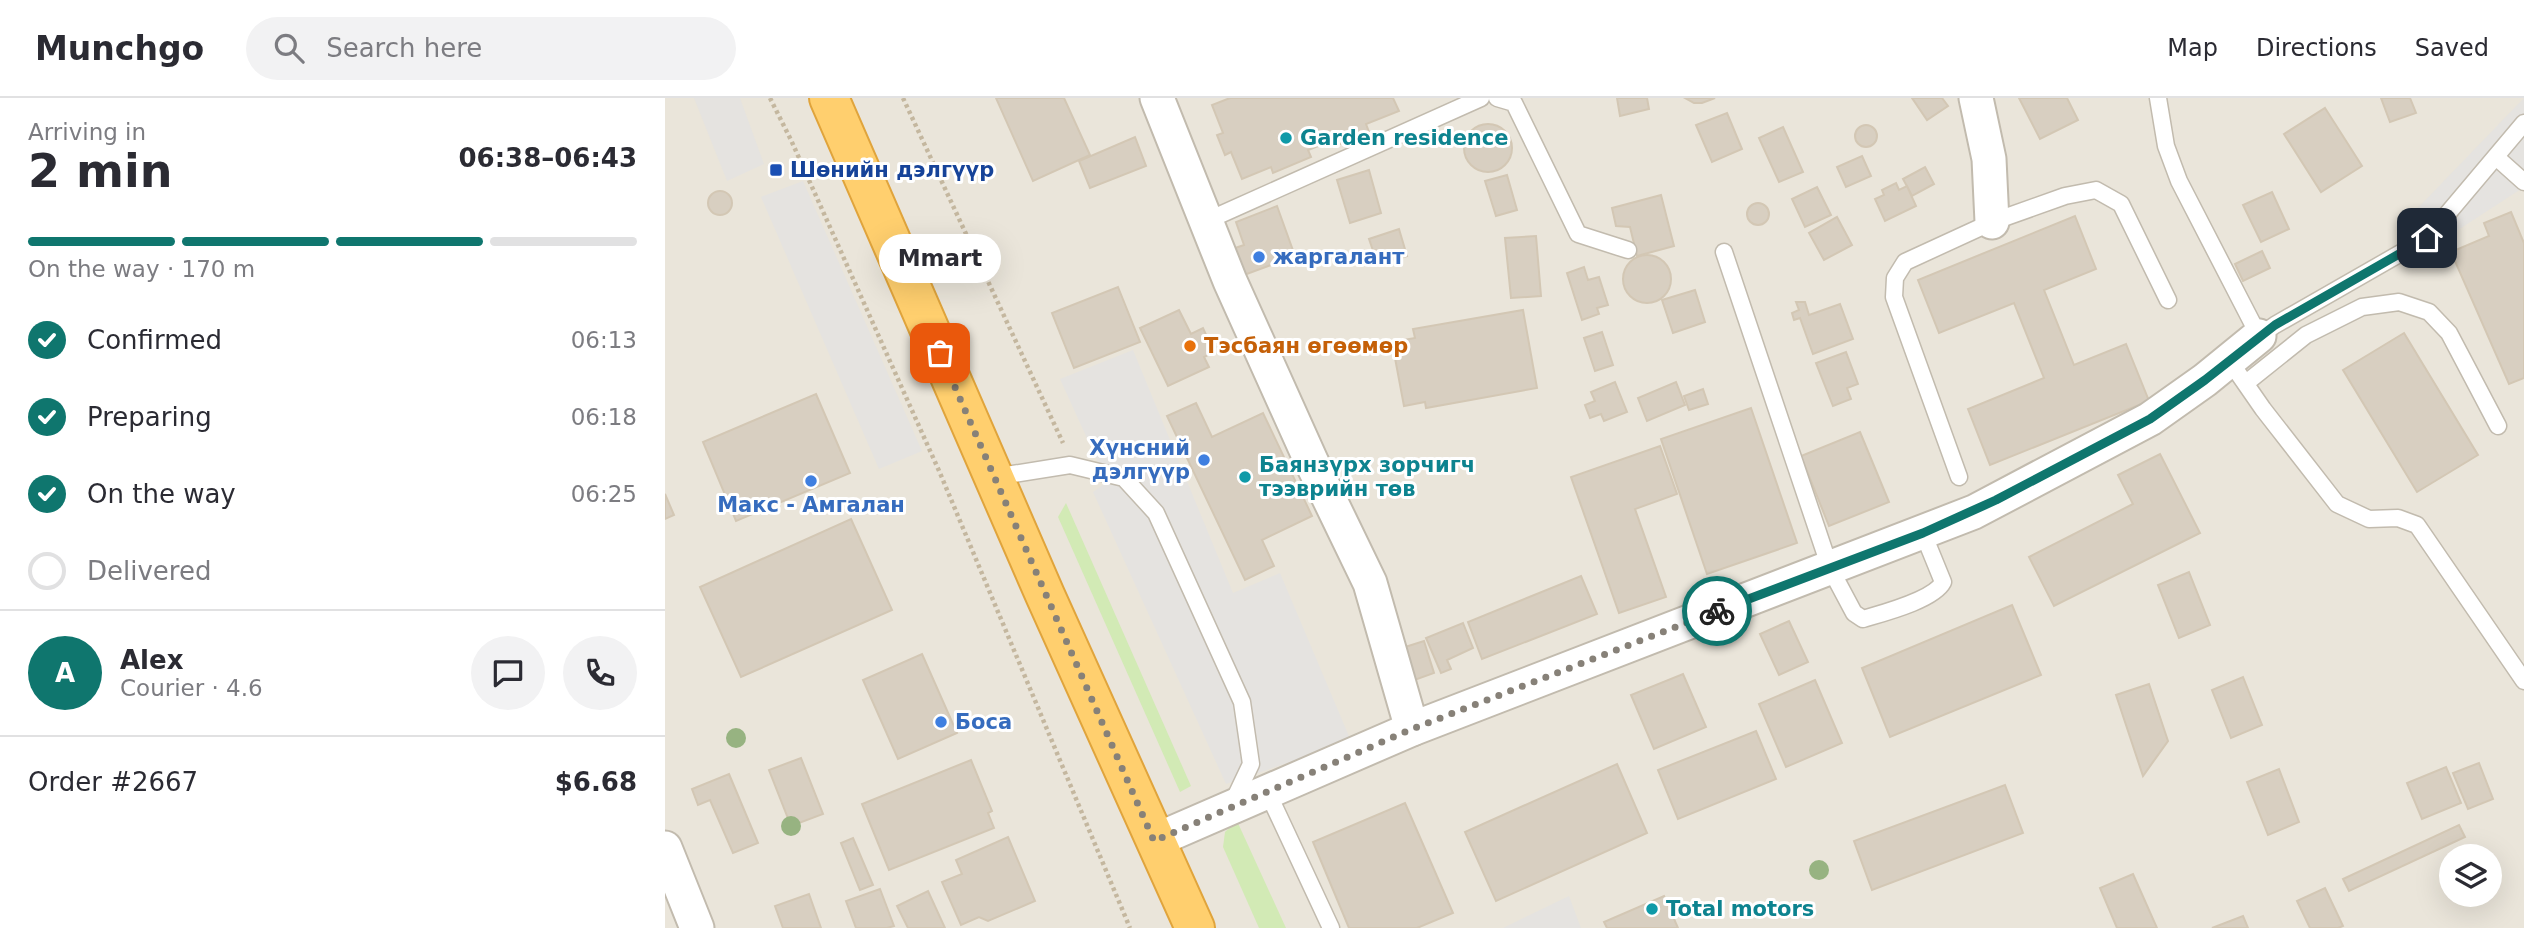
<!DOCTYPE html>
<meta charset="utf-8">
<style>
:root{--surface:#fff;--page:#f2f2f3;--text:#2b2b33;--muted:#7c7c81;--line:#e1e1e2;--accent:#0f766e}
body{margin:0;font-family:"DejaVu Sans",sans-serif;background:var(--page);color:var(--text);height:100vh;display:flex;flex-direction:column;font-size:26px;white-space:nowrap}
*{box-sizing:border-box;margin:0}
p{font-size:23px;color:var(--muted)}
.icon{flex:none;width:38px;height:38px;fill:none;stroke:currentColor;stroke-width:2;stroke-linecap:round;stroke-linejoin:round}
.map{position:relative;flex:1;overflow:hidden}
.details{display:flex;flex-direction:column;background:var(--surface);width:665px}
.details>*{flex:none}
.buttons{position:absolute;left:1774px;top:746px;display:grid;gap:14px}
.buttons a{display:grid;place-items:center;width:63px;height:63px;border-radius:50%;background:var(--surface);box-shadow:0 7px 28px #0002;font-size:35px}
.pin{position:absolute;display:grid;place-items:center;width:60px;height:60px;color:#fff;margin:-30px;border-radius:14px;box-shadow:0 4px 10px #0006}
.courier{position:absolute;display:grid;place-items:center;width:70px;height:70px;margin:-35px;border:5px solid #0f766e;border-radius:50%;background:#fff;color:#222;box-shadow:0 2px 9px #0007}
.bubble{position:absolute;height:49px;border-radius:24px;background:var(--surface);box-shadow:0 7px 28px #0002;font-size:23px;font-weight:600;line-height:49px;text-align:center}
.summary em{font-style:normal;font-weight:600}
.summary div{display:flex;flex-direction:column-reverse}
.summary{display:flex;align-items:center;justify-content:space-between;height:119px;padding:0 28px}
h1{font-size:46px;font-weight:600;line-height:52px}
.bar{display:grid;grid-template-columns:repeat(4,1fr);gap:10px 7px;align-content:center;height:84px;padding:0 28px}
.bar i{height:9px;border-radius:5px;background:var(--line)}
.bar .active{background:var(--accent)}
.bar p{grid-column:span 4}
.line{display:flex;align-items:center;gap:18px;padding:0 28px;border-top:2px solid var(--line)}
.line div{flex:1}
.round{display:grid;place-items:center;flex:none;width:74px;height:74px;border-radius:37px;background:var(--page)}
ol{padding:0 28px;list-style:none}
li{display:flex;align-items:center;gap:21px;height:77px}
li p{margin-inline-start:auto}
li .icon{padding:7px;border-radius:50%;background:var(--accent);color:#fff;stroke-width:4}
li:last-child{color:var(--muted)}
li i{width:38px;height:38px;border:4px solid var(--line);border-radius:50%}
header{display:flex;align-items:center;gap:42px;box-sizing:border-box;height:98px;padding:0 35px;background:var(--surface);border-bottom:2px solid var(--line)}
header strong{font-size:33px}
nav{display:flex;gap:38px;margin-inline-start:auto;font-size:24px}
.search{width:490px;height:63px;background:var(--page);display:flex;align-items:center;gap:18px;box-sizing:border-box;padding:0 24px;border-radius:38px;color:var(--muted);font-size:26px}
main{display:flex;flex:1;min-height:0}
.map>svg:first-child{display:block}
.residential{fill:#eae5da;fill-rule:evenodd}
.green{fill:#d2eab5}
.parking{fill:#e5e3e0}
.building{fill:#d8cfc1;stroke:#d3c7b4;stroke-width:2}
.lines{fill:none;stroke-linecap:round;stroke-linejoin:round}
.lane-casing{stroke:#c2bbae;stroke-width:19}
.street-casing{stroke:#c2bbae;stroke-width:37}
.highway-casing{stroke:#e0a43c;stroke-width:42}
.path{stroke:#c4b79f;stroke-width:4.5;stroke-dasharray:3.5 3.5;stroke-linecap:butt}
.lane{stroke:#fff;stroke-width:16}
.street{stroke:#fff;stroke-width:33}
.highway{stroke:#ffcf6e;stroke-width:38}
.tree{fill:#97b381}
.done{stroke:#878178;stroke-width:7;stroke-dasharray:0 12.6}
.route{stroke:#0f766e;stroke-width:9}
.culture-dot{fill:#0f9aa8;stroke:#fff;stroke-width:2.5}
.transit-dot{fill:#1a4fb4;stroke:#fff;stroke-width:2.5}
.shop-dot{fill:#3f7fe0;stroke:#fff;stroke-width:2.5}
.food-dot{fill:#e8710a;stroke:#fff;stroke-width:2.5}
.labels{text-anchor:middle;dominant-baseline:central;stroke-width:6;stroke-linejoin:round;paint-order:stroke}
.culture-label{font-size:21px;font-weight:bold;fill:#0d838f;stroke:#fff;text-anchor:start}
.transit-label{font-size:21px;font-weight:bold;fill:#164399;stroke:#fff;text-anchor:start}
.shop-label{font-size:21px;font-weight:bold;fill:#366cbe;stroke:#fff;text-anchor:start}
.food-label{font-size:21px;font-weight:bold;fill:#c56008;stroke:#fff;text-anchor:start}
</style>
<header>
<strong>Munchgo</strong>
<div class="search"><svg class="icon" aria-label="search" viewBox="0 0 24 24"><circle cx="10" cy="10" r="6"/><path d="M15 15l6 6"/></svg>Search here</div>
<nav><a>Map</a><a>Directions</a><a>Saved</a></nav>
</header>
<main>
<section class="details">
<div class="summary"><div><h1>2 min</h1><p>Arriving in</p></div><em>06:38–06:43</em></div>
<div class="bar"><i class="active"></i><i class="active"></i><i class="active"></i><i></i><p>On the way · 170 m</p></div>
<ol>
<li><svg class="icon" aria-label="check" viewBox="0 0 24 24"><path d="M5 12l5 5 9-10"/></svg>Confirmed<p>06:13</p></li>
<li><svg class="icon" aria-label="check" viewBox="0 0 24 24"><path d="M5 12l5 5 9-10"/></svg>Preparing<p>06:18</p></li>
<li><svg class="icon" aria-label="check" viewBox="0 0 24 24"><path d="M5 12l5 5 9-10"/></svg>On the way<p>06:25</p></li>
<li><i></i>Delivered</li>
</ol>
<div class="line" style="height:126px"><b class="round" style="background:var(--accent);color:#fff">A</b><div><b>Alex</b><p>Courier · 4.6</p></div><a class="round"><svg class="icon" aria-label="chat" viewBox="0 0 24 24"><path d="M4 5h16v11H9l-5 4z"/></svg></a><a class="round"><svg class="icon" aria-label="phone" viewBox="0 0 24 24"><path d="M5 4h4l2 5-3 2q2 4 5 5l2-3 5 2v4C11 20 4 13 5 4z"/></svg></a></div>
<div class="line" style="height:91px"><div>Order #2667</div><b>$6.68</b></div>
</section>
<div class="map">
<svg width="1859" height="830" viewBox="0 0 1859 830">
<rect width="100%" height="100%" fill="#f6f3ec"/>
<path class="residential" d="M0 0H1859V830H0ZM1787 758H1825V796H1787Z"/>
<g class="green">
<polygon points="401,405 526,688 515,694 393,419"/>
<polygon points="572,723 621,830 594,830 558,749 560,734"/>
</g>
<g class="parking">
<polygon points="29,0 75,0 99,66 62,83"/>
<polygon points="1859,0 1859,89 1770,147 1748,115"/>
<polygon points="138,83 257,353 214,371 96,99"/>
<polygon points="468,252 568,495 615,475 686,643 561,686 428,394 442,384 395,281"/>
<polygon points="904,798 916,830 838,830"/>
</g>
<g class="building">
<polygon points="331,0 399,0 425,57 368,83"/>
<polygon points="565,0 728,0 734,13 701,26 704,34 668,49 666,43 643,52 646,59 608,75 606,69 577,81 566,54 560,57 552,37 558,35 547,7"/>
<polygon points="952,0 982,0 984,11 955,18"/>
<polygon points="1020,0 1050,0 1037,5 1029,5"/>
<polygon points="1247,0 1277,0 1283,8 1262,22"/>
<polygon points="1354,0 1402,0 1413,22 1375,41"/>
<polygon points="1716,0 1745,0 1751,15 1725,24"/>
<polygon points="1660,10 1697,68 1656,94 1619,36"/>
<polygon points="1062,15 1077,51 1047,64 1031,27"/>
<circle cx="823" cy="50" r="24"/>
<circle cx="1201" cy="38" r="11"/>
<polygon points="1118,29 1138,74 1114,84 1094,40"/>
<polygon points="470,39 481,68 425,90 414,63"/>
<polygon points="1197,58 1206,78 1181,89 1172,69"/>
<polygon points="1260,69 1269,86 1247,98 1238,81"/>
<polygon points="704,72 716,115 685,125 672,82"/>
<polygon points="842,77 852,112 831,118 820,83"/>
<polygon points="1231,85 1234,92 1242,88 1251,108 1220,123 1210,101 1219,97 1217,92"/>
<polygon points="1152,89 1166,117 1140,129 1127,101"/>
<circle cx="55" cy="105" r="12"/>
<polygon points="1607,94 1624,131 1596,144 1578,107"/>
<polygon points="996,97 1009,148 972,158 965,129 951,128 947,110"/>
<circle cx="1093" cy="116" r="11"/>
<polygon points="612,108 630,158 571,180 561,153 579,147 571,124"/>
<polygon points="1846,114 1859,145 1859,280 1844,286 1786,154 1824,138 1819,125"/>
<polygon points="1410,118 1431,171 1379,192 1409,267 1461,246 1484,303 1325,367 1303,311 1379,280 1349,205 1274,235 1253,182"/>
<polygon points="1172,119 1187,147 1159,162 1144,135"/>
<polygon points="734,131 742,158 713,167 704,141"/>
<polygon points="871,138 876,198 846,200 840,140"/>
<polygon points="1597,153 1605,170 1578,183 1570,166"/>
<circle cx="982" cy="181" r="24"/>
<polygon points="919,169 923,182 934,179 943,207 932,210 934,216 917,222 902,175"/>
<polygon points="453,189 475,244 409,270 387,215"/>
<polygon points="1030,192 1040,224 1008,235 997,202"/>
<polygon points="1131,204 1140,204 1144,217 1175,206 1188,241 1148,256 1135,220 1129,222 1127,215 1134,212"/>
<polygon points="514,212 526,236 538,230 549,254 539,259 544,269 503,288 475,230"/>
<polygon points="858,212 872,290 761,310 760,304 739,308 727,244 750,240 748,231"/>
<polygon points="937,234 948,267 930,273 919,240"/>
<polygon points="1739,235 1813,357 1752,394 1678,272"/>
<polygon points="1181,254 1193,286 1182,290 1186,301 1168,308 1151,265"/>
<polygon points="950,284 962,314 939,323 936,316 925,320 920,307 930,303 926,294"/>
<polygon points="1011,284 1020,307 982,323 973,300"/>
<polygon points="1038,291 1043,306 1024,312 1019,298"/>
<polygon points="151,296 185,375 71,423 38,344"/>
<polygon points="531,305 547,339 598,315 647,418 597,442 609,468 580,482 502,318"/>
<polygon points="1086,310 1132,445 1042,476 996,341"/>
<polygon points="1195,334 1224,404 1164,428 1136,358"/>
<polygon points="995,348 1012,396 970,411 1001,499 954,515 906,379"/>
<polygon points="1495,356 1535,435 1389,508 1364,459 1468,406 1453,377"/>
<polygon points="0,396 9,417 0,421"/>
<polygon points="186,421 227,512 76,579 35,489"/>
<polygon points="1524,474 1545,527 1514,540 1493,487"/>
<polygon points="916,478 932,516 817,561 803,524"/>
<polygon points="1347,507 1376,577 1225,639 1197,570"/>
<polygon points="1124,523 1143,564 1114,577 1095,536"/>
<polygon points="798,525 808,550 782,562 786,571 776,575 761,540"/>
<polygon points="759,543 769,575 744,584 734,551"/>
<polygon points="257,556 292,635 233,661 198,582"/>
<polygon points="1018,576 1041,629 989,651 966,597"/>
<polygon points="1578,579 1597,627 1566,640 1547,592"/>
<polygon points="1150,582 1177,645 1121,669 1094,606"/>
<polygon points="1484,586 1503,643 1478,678 1451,597"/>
<polygon points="1091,633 1111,681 1013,721 993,672"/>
<polygon points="136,660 158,716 126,728 104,672"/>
<polygon points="306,662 327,713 323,715 329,730 224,772 197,706"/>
<polygon points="1814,665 1828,701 1803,711 1788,675"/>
<polygon points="952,666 982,735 831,803 800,734"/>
<polygon points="1781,669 1796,705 1757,721 1742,685"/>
<polygon points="1614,671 1634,724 1603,737 1582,684"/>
<polygon points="64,676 93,745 68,755 45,702 33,707 27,691"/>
<polygon points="1340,687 1358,735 1207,792 1189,743"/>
<polygon points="740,705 788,815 752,830 684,830 648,744"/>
<polygon points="1794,727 1800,739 1684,793 1678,781"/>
<polygon points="343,739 370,803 323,823 314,819 296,827 277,784 297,776 291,762"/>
<polygon points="188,740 208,787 195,792 176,745"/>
<polygon points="1468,776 1492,830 1452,830 1435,790"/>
<polygon points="1660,790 1678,828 1673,830 1645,830 1632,803"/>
<polygon points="215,791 229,828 222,830 191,830 181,803"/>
<polygon points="263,793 280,830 243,830 232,808"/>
<polygon points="144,796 156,830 118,830 110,808"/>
<polygon points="999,798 1013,830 942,830 939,824"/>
<polygon points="1578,818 1583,830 1547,830"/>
</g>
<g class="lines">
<g class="lane-casing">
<g id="lane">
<polyline points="832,0 849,5 913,136 963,152"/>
<polyline points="1493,0 1501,48 1514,83 1594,238 1610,227 1762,140 1859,25"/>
<polyline points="1831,59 1859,84"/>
<polyline points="539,124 816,0"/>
<path d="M1059 154 1165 470 1189 515 1198 521C1218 515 1269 502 1278 484L1258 435"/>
<polyline points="1564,262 1598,311 1672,406 1704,421 1733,420 1752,427 1859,583"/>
<polyline points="1581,285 1641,237 1697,209 1734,204 1764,214 1784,235 1833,328"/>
<polyline points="329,379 405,367 459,380 491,415 577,604 586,666 567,706"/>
<polyline points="1294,379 1229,199 1230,180 1240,164 1327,124 1400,98 1431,92 1456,106 1503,202"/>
<polyline points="602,693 666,830"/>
</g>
</g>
<g class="street-casing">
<g id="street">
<polyline points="492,0 565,183 647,365 705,485 747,631"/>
<polyline points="1311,0 1324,61 1327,124"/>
<polyline points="489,743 747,631 1309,414 1485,321 1540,282 1594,238"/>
<polyline points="0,750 32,830"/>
</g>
</g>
<g class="highway-casing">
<polyline id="highway" points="164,0 380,497 530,830"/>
</g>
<g class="path">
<polyline points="105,0 126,42 275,375 465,830"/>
<polyline points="238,0 398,345"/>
</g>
<use href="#lane" class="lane"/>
<use href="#street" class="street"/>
<use href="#highway" class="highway"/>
</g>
<g class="tree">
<circle cx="71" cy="640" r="10"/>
<circle cx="126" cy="728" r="10"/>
<circle cx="1154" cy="772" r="10"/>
</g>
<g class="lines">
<polyline class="done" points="275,255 489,743 747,631 1052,513"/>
<polyline class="route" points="1052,513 1258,435 1331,402 1485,321 1540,282 1610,227 1762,140"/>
</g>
<g class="culture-dot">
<circle cx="621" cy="40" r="7"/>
<circle cx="580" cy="379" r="7"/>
<circle cx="987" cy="811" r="7"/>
</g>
<rect class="transit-dot" x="104" y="65" width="14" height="14" rx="3.5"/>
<g class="shop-dot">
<circle cx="594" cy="159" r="7"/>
<circle cx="539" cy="362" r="7"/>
<circle cx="146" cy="383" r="7"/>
<circle cx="276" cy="624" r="7"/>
</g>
<circle class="food-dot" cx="525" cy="248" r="7"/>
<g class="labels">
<g class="culture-label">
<text x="635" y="40">Garden residence</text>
<text x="594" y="367">Баянзүрх зорчигч<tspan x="594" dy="24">тээврийн төв</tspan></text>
<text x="1001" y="811">Total motors</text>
</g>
<g class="transit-label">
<text x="125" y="72">Шөнийн дэлгүүр</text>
</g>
<g class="shop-label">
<text x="608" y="159">жаргалант</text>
<text x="525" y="350" text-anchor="end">Хүнсний<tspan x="525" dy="24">дэлгүүр</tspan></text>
<text x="146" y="407" text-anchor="middle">Макс - Амгалан</text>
<text x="290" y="624">Боса</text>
</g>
<g class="food-label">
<text x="539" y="248">Тэсбаян өгөөмөр</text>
</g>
</g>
</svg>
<div class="buttons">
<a><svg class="icon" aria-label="layers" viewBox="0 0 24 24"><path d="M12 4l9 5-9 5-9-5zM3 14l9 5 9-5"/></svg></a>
</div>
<div class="pin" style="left:275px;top:255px;background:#ea580c"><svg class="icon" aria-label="bag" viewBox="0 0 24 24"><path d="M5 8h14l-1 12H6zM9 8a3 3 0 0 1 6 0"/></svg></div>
<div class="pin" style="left:1762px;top:140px;background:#1f2937"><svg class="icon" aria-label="home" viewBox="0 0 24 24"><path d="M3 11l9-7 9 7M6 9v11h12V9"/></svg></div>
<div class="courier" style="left:1052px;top:513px"><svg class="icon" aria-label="bike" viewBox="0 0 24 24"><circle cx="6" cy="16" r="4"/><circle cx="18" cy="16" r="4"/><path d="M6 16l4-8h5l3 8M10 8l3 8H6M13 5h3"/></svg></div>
<div class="bubble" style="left:214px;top:136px;width:122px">Mmart</div>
</div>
</main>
